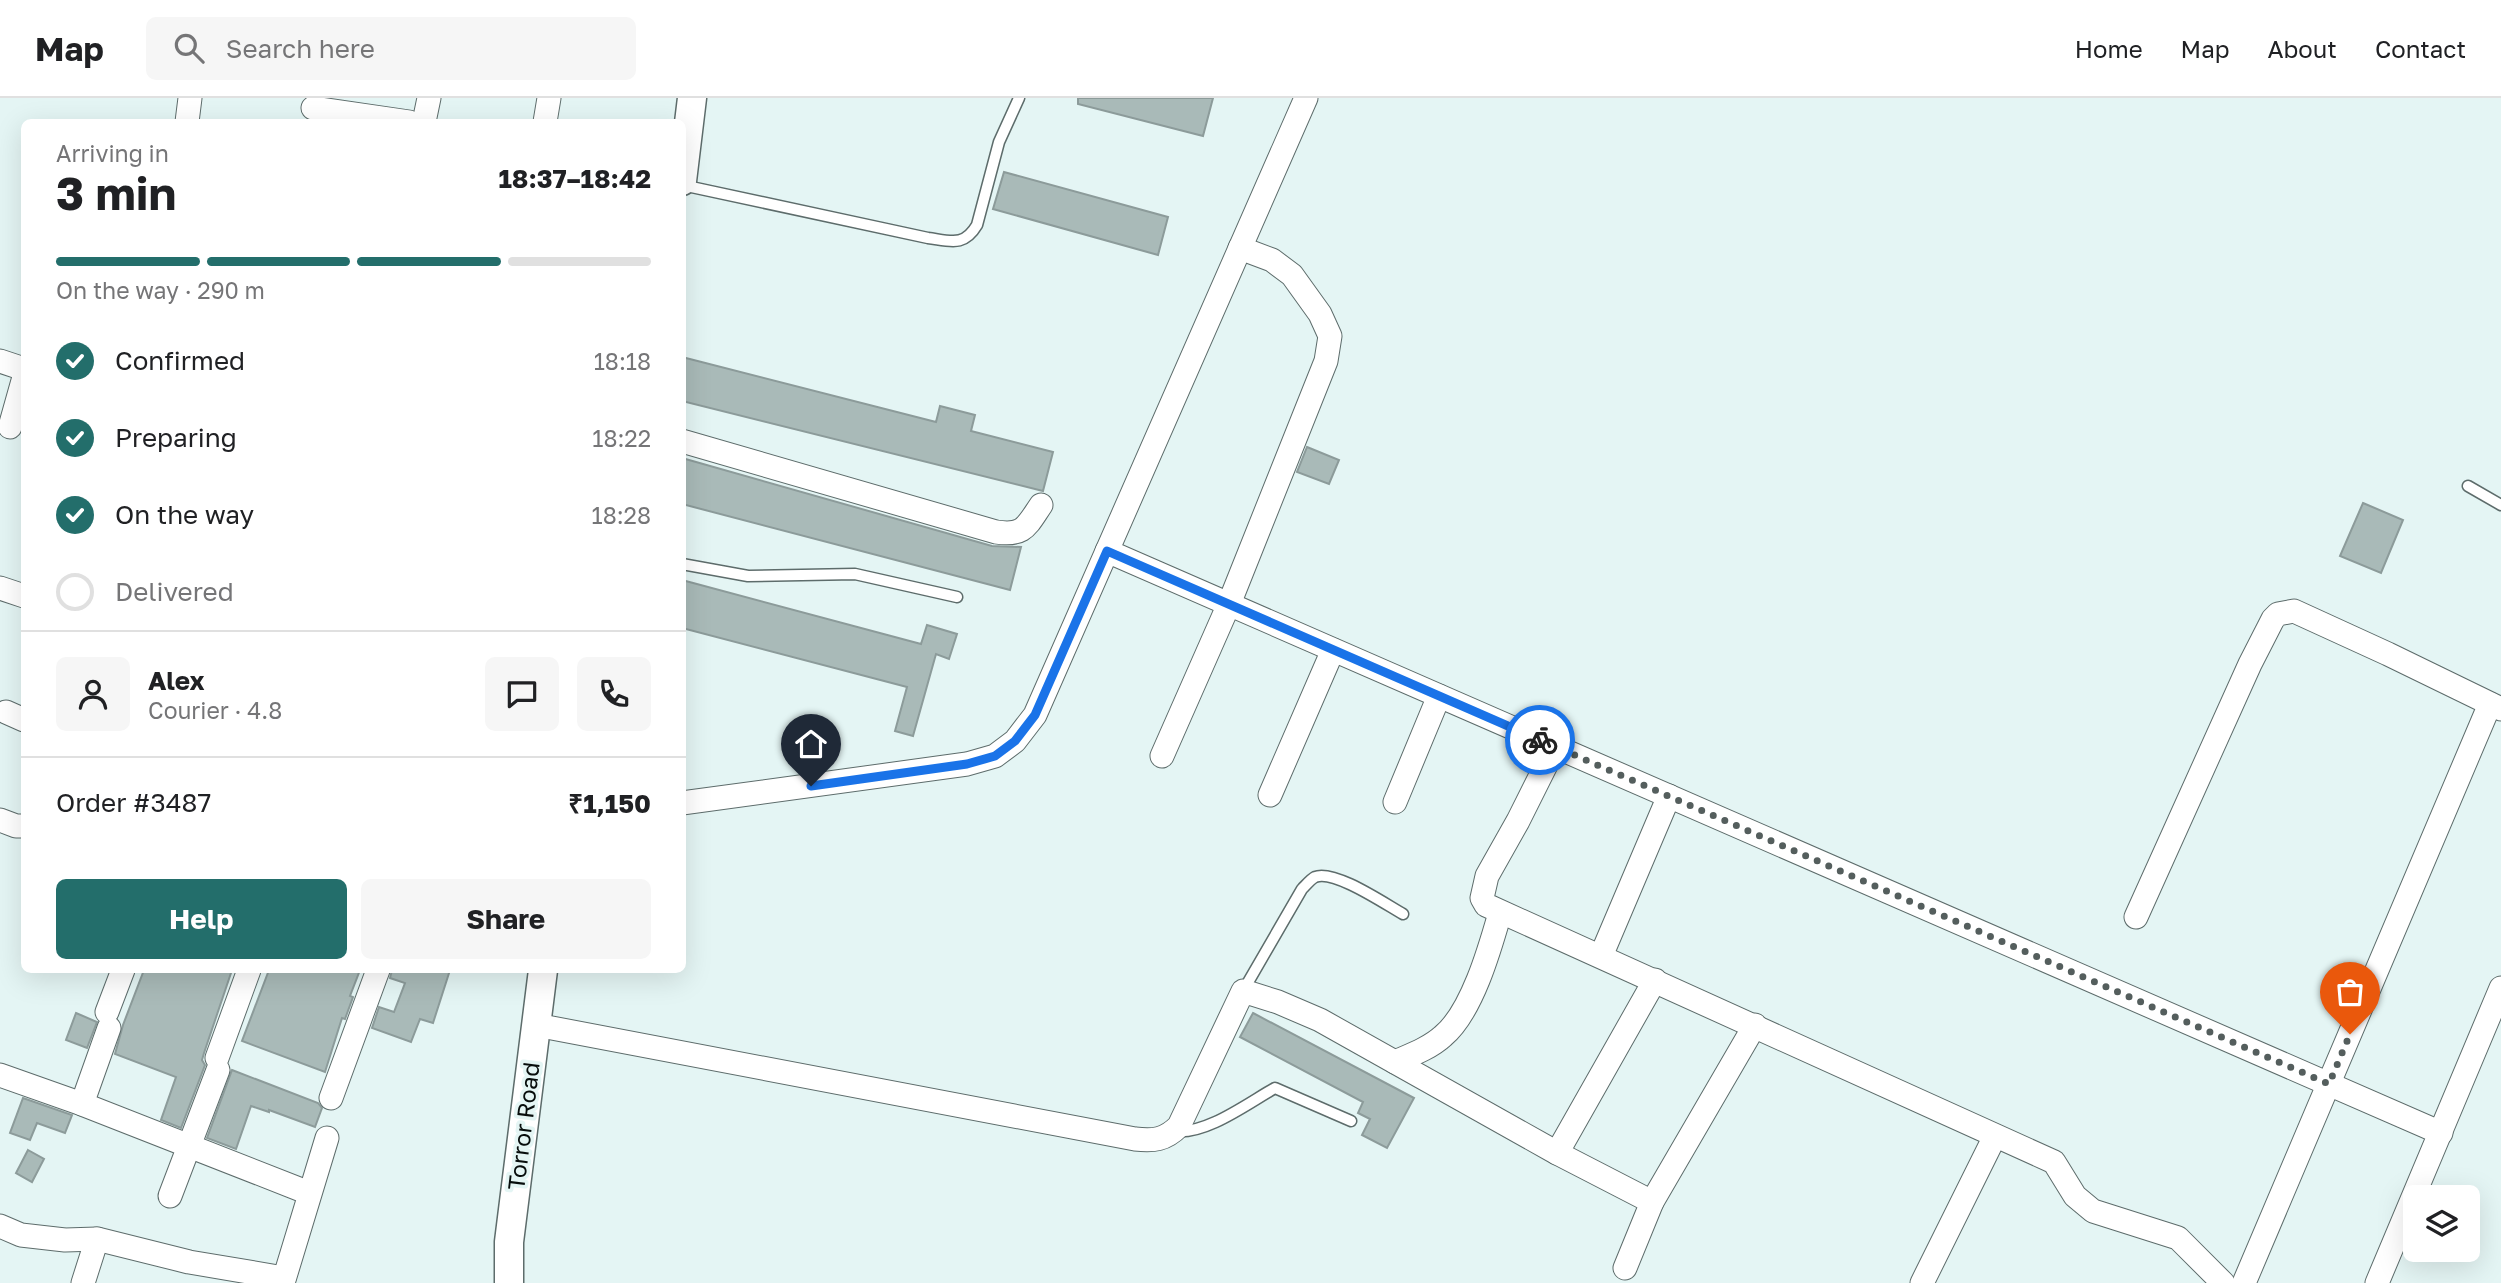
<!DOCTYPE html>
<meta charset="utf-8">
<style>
:root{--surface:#fff;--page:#f6f6f6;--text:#202124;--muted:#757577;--line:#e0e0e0;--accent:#236e6b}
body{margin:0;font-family:"Golos Text",sans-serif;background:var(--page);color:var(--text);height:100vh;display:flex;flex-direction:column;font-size:26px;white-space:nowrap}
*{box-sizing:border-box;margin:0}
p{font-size:23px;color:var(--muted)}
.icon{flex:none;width:38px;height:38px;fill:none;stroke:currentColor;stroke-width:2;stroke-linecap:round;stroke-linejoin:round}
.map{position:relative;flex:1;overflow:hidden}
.sheet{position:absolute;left:21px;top:21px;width:665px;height:854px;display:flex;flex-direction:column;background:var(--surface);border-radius:10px;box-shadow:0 7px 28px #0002}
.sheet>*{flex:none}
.tools{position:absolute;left:2403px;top:1087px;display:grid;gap:14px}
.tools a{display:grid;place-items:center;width:77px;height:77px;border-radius:10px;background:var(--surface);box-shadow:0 7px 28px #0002;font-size:35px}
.pin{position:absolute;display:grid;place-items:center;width:60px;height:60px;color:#fff;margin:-72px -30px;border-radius:50% 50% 50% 0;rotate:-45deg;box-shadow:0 0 7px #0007}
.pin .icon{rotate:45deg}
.courier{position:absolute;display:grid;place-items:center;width:70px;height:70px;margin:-35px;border:5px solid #1a73e8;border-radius:50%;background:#fff;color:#222;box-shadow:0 2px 9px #0007}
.headline em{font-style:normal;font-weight:700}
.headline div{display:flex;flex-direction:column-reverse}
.headline{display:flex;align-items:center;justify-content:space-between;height:119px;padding:0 35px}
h1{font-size:46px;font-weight:700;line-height:52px}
.bar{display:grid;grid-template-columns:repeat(4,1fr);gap:10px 7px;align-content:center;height:84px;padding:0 35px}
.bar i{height:9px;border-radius:5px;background:var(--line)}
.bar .current{background:var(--accent)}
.bar p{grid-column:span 4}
.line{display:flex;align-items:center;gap:18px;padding:0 35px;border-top:2px solid var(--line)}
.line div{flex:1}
.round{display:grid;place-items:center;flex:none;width:74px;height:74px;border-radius:10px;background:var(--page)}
ol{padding:0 35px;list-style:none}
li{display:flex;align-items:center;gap:21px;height:77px}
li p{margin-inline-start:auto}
li .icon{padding:7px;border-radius:50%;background:var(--accent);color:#fff;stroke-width:4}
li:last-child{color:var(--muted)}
li i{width:38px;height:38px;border:4px solid var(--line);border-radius:50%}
.primary-button{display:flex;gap:14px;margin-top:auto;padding:14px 35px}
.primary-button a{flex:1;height:80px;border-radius:10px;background:var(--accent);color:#fff;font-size:28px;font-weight:700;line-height:80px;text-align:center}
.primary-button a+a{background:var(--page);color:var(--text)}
header{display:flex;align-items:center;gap:42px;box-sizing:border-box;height:98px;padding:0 35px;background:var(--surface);border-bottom:2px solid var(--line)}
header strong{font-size:33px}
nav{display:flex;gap:38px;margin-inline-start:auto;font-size:24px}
.search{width:490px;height:63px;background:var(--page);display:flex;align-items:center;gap:18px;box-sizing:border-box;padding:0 24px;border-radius:10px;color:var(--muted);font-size:26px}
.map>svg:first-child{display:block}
.building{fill:#a9bab8;stroke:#8c9b9a;stroke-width:2}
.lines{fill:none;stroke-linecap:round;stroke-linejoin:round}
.service-casing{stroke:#5d6c6b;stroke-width:13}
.minor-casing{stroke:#5d6c6b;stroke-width:25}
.tertiary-casing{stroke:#5d6c6b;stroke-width:31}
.service{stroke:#fff;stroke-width:10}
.minor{stroke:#fff;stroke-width:23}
.tertiary{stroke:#fff;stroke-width:28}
.done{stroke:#545e5d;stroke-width:7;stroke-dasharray:0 12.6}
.route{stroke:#1a73e8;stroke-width:9}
.labels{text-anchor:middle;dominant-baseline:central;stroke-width:7;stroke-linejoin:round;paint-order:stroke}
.street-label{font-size:23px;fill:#070d0c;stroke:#e4f5f4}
</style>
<header>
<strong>Map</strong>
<div class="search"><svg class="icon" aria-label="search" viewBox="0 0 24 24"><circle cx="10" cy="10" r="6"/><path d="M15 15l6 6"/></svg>Search here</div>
<nav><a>Home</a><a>Map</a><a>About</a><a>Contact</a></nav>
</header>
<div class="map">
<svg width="2501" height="1185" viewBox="0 0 2501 1185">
<rect width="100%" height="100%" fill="#e4f5f4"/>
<g class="building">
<polygon points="1078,0 1213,0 1203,38 1078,6"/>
<polygon points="1004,74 1168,119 1158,157 993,111"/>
<polygon points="682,259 936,324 940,308 975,317 971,333 1053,354 1043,393 682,303"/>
<polygon points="1307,349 1339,362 1329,386 1297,374"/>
<polygon points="682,360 992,448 1021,449 1010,492 682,406"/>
<polygon points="2363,405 2403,422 2381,475 2340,458"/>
<polygon points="682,482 921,546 927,527 957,536 949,561 936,556 913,638 895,633 907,589 682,530"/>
<polygon points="144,872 232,872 204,955 202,962 205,967 181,1030 161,1022 176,979 115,956 123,927"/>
<polygon points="269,872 360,872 350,898 353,899 345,921 342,920 325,974 242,943"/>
<polygon points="392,872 450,872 433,925 420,921 411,944 372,930 379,909 394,914 405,885 390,880"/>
<polygon points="76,915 97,924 87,950 66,942"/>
<polygon points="1253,915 1414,1000 1387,1050 1362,1037 1370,1021 1358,1015 1363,1004 1240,939"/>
<polygon points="232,972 318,1005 322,1010 315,1029 269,1012 269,1014 251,1008 236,1051 207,1040"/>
<polygon points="23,1000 72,1017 65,1035 37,1025 30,1042 10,1035"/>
<polygon points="28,1052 44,1061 32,1084 16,1075"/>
</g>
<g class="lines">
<g class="service-casing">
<g id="service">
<path d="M682 87 928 140C951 143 964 149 977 127L999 44 1019 0"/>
<polyline points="2468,388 2501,407"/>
<polyline points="682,466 748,478 855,476 957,499"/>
<path d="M1243 893 1302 791C1306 787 1311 781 1315 779 1334 771 1385 806 1403 816"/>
<path d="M1175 1033C1206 1037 1248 1005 1275 990L1351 1023"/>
</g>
</g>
<g class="minor-casing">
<g id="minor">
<polyline points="313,10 409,24"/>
<polyline points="187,24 190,0"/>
<polyline points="424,24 429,0"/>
<polyline points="545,24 549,0"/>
<polyline points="0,263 24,271"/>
<polyline points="10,329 24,279"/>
<path d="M682 343 996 434C1024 438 1026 429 1041 407"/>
<polyline points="1107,453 2441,1035"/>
<polyline points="0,490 24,498"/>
<polyline points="6,614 24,622"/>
<polyline points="1555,649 1518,723 1487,778 1482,800 1486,807 2054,1064 2075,1098 2093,1113 2178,1140 2223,1185"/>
<polyline points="1162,658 1229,506 1326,263 1330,238 1320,216 1292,177 1272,162 1240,150"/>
<polyline points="1270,697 1333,552"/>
<polyline points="1395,704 1439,598"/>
<polyline points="682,705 967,666 995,658 1015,643 1035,617 1306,0"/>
<polyline points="0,722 16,728 24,728"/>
<polyline points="2136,819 2250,566 2273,521 2278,516 2294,513 2388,556 2501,611"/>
<polyline points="1601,858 1669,698"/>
<polyline points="107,914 123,872"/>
<path d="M536 927 1135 1041C1154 1043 1165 1042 1179 1028L1243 893 1278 904 1320 922 1557 1055 1652 1104 1625 1170"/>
<polyline points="217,960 249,872"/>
<path d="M1395 964C1411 957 1430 950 1443 938 1472 914 1490 850 1500 815"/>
<polyline points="0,977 82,1006 309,1095"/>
<polyline points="331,1000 378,872"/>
<polyline points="82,1006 109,930"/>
<polyline points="1557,1055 1655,882"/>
<polyline points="170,1098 218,972"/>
<polyline points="1652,1104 1755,927"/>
<polyline points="0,1128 21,1137 65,1142 97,1141 189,1164 284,1180"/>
<polyline points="83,1185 97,1141"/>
<polyline points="283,1185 327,1040"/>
<polyline points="1922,1185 1995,1038"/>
<polyline points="2244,1185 2490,606"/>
<polyline points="2377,1185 2501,890"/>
</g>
</g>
<g class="tertiary-casing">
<g id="tertiary">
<polyline points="682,83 692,0"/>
<polyline points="509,1185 509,1144 543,872"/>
</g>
</g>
<use href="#service" class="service"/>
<use href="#minor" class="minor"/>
<use href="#tertiary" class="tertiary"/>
</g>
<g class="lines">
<polyline class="done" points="1540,642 2329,986 2350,936"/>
<polyline class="route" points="811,688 967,666 995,658 1015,643 1035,617 1107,453 1540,642"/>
</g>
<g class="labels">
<g class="street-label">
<text transform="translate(523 1028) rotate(-83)">Torror Road</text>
</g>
</g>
</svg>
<div class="tools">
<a><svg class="icon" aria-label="layers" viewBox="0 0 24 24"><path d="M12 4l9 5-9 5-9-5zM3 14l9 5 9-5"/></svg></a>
</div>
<div class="pin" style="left:2350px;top:936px;background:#ea580c"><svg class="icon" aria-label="bag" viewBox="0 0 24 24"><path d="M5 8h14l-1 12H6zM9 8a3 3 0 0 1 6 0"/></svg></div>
<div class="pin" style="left:811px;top:688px;background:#1f2937"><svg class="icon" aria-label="home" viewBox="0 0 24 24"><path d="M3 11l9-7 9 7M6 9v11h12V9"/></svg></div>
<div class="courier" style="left:1540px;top:642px"><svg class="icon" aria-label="bike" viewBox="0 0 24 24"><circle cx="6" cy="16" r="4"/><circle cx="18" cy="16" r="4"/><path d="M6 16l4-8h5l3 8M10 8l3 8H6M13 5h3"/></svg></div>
<section class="sheet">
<div class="headline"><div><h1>3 min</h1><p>Arriving in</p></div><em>18:37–18:42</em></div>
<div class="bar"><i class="current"></i><i class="current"></i><i class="current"></i><i></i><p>On the way · 290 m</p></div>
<ol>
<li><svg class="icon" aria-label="check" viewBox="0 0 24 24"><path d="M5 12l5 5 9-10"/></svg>Confirmed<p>18:18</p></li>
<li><svg class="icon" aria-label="check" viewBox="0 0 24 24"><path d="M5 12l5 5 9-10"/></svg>Preparing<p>18:22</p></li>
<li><svg class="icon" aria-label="check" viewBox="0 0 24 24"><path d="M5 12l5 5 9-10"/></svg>On the way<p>18:28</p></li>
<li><i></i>Delivered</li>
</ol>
<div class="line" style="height:126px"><a class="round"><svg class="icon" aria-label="person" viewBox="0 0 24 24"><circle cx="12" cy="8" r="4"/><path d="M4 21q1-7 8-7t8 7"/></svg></a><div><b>Alex</b><p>Courier · 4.8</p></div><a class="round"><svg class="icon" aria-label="chat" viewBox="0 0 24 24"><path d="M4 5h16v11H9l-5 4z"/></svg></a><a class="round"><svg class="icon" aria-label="phone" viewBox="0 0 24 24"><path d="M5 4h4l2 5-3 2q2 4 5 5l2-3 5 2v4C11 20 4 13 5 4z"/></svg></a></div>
<div class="line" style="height:91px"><div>Order #3487</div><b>₹1,150</b></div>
<div class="primary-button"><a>Help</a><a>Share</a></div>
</section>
</div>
